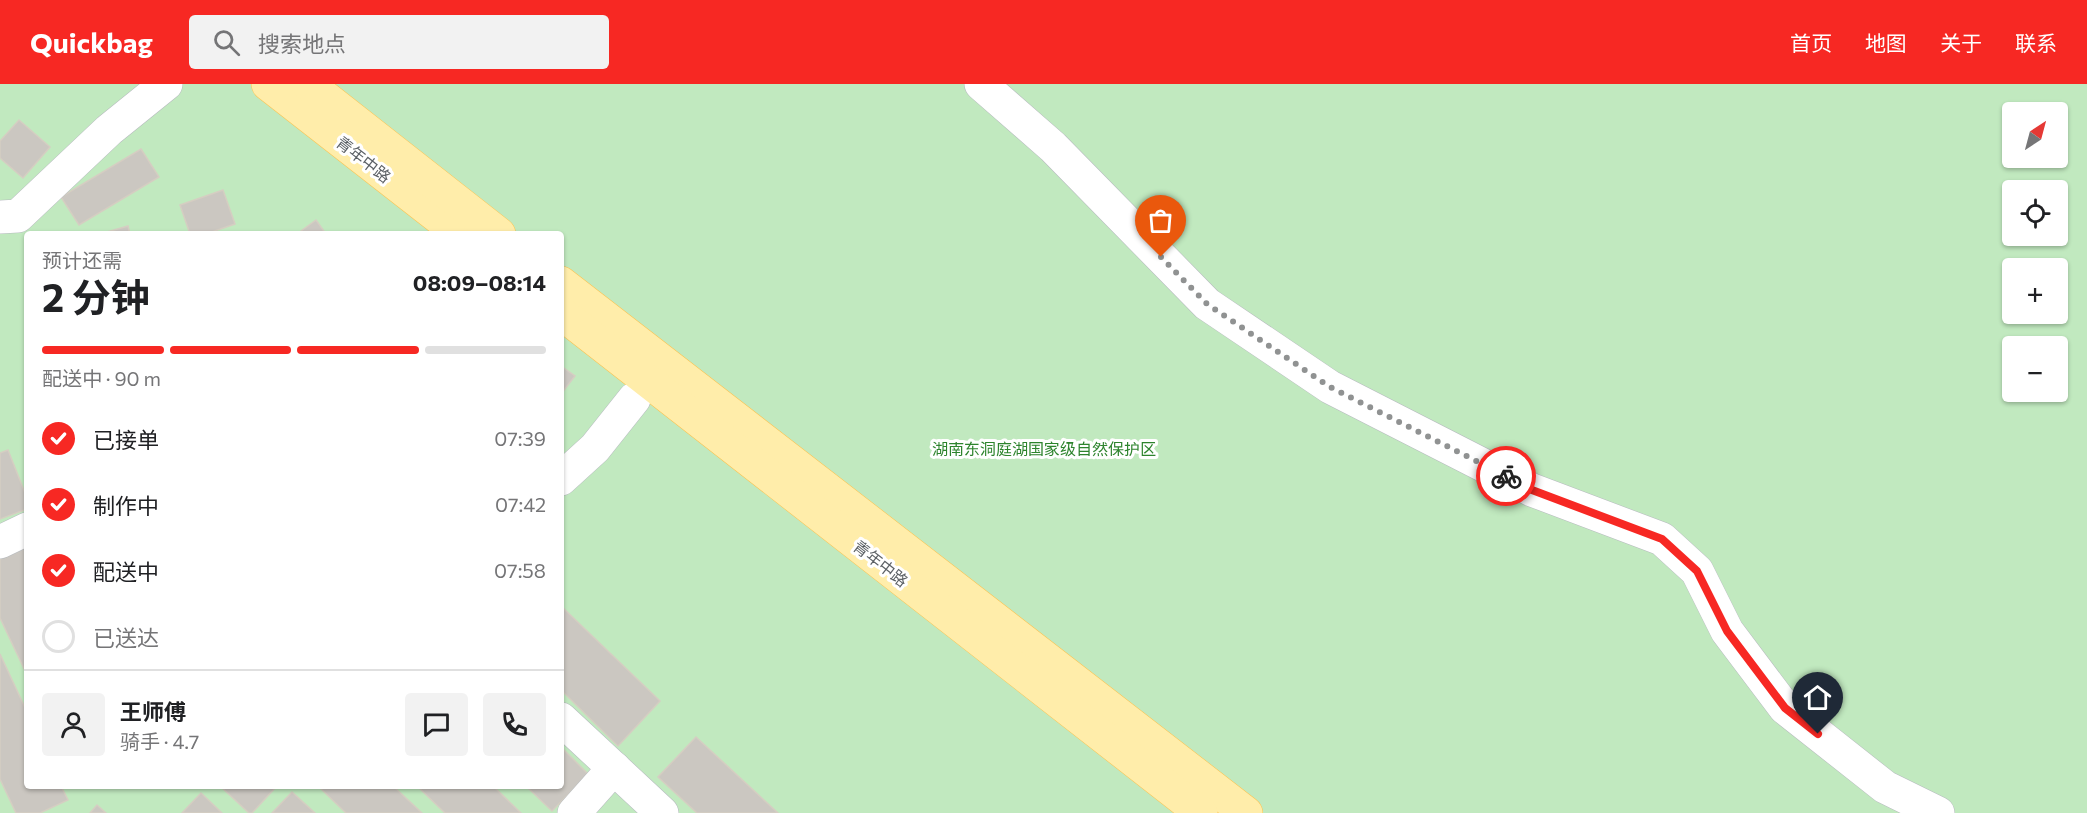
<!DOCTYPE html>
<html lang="zh">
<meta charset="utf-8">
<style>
:root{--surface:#fff;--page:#f2f2f2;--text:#202124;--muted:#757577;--line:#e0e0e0;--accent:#f72823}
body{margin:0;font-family:Commissioner,"Noto Sans SC",sans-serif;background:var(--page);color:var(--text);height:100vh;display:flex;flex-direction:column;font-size:22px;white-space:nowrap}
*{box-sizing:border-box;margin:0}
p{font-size:20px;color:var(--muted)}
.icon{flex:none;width:33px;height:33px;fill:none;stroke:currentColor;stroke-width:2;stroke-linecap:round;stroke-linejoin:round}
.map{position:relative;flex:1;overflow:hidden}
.panel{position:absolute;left:24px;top:147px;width:540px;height:558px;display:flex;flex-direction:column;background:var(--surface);border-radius:6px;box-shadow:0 2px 4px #0004}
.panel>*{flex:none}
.needle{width:39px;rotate:36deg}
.controls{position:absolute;left:2002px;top:18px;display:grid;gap:12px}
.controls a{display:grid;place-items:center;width:66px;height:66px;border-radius:6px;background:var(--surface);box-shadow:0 2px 4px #0004;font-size:30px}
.pin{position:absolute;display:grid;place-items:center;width:51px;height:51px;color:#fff;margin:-62px -26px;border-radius:50% 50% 50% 0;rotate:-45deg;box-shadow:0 0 6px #0007}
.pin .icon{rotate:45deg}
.courier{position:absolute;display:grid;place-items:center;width:60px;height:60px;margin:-30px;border:4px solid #f72823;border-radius:50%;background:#fff;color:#222;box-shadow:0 2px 8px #0007}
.headline em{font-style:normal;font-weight:700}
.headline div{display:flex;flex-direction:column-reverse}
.headline{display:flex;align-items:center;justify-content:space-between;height:102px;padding:0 18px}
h1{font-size:39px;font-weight:700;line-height:45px}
.bar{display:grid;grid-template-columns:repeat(4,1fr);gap:9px 6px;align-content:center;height:72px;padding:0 18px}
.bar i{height:8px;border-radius:4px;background:var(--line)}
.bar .on{background:var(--accent)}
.bar p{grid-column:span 4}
.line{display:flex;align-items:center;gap:15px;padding:0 18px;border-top:2px solid var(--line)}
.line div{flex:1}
.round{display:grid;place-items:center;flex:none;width:63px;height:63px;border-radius:6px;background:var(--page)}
ol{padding:0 18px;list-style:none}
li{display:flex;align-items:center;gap:18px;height:66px}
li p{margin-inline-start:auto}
li .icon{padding:6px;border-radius:50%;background:var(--accent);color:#fff;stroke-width:4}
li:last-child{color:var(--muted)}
li i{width:33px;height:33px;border:3px solid var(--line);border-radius:50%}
header{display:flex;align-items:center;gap:36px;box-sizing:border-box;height:84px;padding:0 30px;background:var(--accent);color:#fff}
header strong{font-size:28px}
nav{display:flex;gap:33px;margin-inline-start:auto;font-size:21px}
.search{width:420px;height:54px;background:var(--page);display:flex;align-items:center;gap:15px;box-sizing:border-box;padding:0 21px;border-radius:6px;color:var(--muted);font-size:22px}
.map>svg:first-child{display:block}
.green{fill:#c1e9bf;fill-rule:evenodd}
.building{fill:#cbc7c1;stroke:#d5cec2;stroke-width:1.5}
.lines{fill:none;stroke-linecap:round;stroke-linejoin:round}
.minor-casing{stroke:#b7bbbf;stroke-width:34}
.major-casing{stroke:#fdc351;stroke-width:34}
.minor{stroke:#fff;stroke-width:33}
.major{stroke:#ffedaa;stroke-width:33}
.done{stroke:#909292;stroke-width:6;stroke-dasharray:0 10.8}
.route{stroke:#f72823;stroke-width:8}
.labels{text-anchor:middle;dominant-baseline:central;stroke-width:6;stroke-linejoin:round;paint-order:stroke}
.street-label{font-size:16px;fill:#5c6166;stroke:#fff}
.park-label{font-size:16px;fill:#2e842e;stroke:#fff}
</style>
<header>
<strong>Quickbag</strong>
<div class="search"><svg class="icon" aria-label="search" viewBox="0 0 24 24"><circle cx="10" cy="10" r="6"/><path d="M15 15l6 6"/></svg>搜索地点</div>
<nav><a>首页</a><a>地图</a><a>关于</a><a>联系</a></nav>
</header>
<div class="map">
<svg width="2087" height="729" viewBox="0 0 2087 729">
<rect width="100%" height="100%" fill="#f0ede4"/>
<path class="green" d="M0 0H2087V729H0ZM2013 28H2058V74H2013ZM2013 106H2058V152H2013ZM27 150H561V702H27ZM2013 184H2058V230H2013ZM2013 262H2058V308H2013Z"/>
<g class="building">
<polygon points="19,36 50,63 23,94 0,74 0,57"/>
<polygon points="141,65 159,93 79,141 61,113"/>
<polygon points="223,106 235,140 206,150 190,150 180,121"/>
<polygon points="316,136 326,150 297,150"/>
<polygon points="128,142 130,150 100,150"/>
<polygon points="561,282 575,292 561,310"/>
<polygon points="8,366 27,414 27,425 0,435 0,369"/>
<polygon points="27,462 27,591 0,534 0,475"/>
<polygon points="561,522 660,617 618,662 561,606"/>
<polygon points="0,570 27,628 27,702 61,702 68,716 40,729 16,729 0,695"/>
<polygon points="696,653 778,729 697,729 658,693"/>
<polygon points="561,663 588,690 552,727 526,702 561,702"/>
<polygon points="220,702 277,702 252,729 249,729"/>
<polygon points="318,702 393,702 422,729 346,729"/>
<polygon points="417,702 493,702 521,729 445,729"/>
<polygon points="292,708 315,729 272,729"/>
<polygon points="201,709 222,729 182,729"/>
<polygon points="97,721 106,729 90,729"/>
</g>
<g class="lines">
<g class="minor-casing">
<g id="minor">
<polyline points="981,0 1053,63 1207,220 1330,303 1532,406 1662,455 1697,487 1727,547 1785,624 1885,703 1938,729"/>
<polyline points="0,133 18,132 109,46 166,0"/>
<polyline points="561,395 595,364 634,315"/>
<polyline points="0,458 27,445"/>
<polyline points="561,635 662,729"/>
<polyline points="574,729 614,684"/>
</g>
</g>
<g class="major-casing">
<g id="major">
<polyline points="268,0 460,150"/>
<polyline points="308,0 499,150"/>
<polyline points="561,199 1246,729"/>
<polyline points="561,229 1201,729"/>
</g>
</g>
<use href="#minor" class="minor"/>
<use href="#major" class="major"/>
</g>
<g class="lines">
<polyline class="done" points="1161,173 1207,220 1330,303 1506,392"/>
<polyline class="route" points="1506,392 1532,406 1662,455 1697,487 1727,547 1785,624 1818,650"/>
</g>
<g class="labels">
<g class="street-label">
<text transform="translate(364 75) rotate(38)">青年中路</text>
<text transform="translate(881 479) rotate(38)">青年中路</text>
</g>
<g class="park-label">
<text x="1044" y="364">湖南东洞庭湖国家级自然保护区</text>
</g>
</g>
</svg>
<div class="controls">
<a><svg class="needle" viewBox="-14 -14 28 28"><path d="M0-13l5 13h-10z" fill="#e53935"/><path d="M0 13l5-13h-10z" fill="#757577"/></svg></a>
<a><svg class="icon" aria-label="locate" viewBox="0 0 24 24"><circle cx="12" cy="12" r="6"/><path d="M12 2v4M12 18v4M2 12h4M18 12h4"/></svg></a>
<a>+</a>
<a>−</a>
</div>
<div class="pin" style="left:1161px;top:173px;background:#ea580c"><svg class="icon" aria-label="bag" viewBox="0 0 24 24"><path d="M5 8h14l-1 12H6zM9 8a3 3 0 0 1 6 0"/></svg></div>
<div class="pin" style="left:1818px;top:650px;background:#1f2937"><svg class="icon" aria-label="home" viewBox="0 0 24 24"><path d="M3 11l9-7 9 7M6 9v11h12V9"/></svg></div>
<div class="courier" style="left:1506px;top:392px"><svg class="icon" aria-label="bike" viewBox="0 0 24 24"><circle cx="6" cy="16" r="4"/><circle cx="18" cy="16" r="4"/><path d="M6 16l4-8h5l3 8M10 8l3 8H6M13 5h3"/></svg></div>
<section class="panel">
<div class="headline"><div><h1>2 分钟</h1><p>预计还需</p></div><em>08:09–08:14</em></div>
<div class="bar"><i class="on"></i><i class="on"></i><i class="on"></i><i></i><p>配送中 · 90 m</p></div>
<ol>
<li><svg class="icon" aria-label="check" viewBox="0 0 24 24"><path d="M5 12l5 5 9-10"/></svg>已接单<p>07:39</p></li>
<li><svg class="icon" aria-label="check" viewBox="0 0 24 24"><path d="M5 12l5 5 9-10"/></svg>制作中<p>07:42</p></li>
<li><svg class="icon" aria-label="check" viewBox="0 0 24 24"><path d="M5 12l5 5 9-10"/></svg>配送中<p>07:58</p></li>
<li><i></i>已送达</li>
</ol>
<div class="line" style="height:108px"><a class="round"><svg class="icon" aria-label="person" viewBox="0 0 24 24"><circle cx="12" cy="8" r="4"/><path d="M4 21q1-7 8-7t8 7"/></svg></a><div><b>王师傅</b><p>骑手 · 4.7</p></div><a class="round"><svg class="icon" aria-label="chat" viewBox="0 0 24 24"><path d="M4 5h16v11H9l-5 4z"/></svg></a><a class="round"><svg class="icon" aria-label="phone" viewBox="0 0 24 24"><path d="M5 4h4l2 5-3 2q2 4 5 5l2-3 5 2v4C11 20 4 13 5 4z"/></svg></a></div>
</section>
</div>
